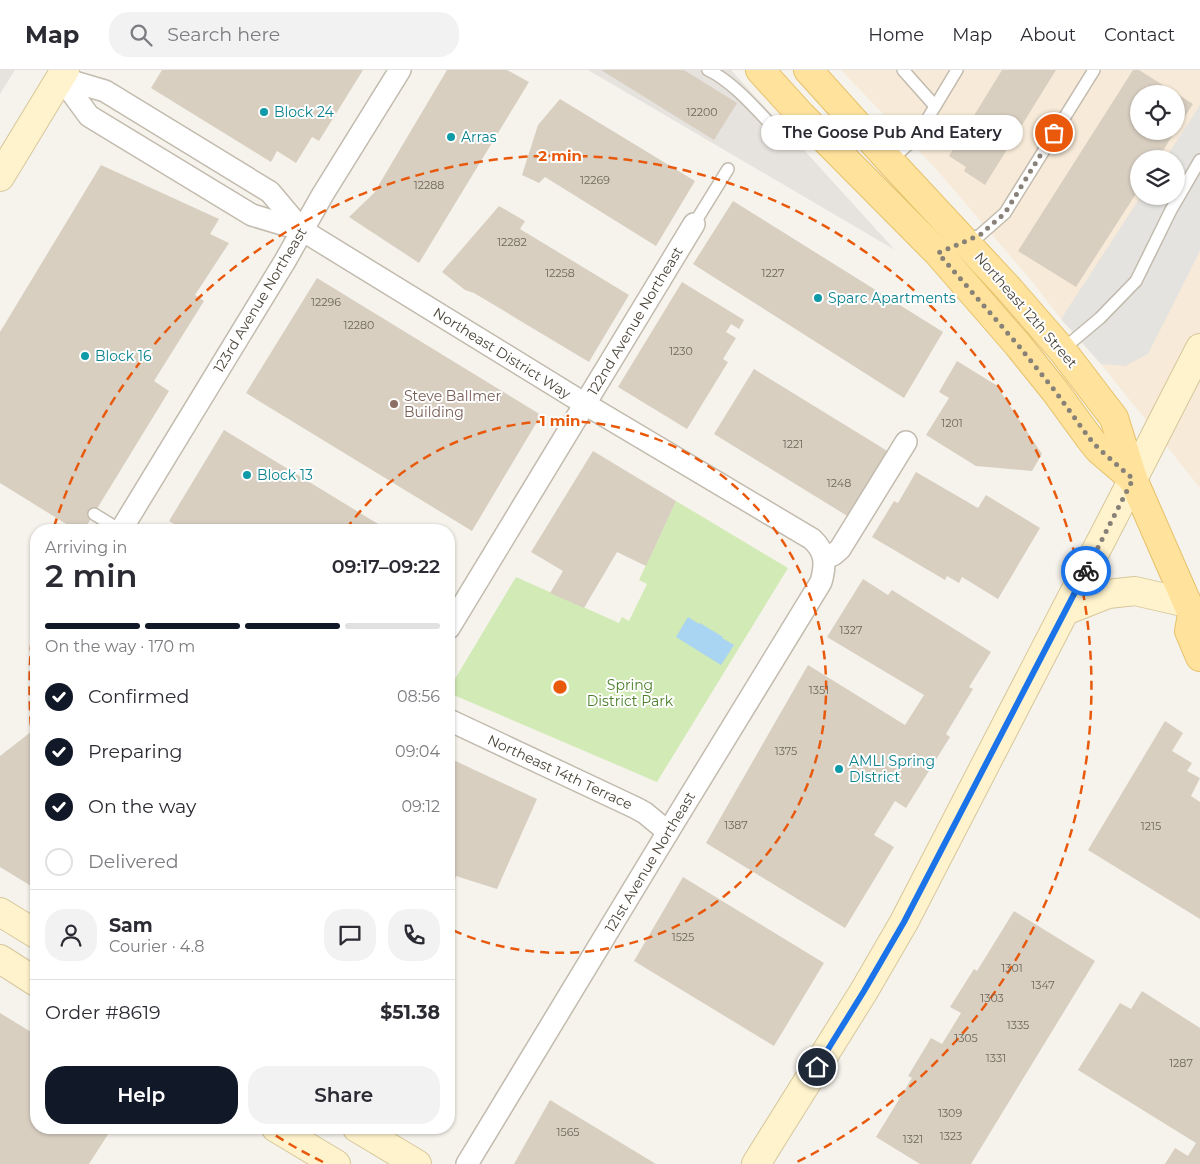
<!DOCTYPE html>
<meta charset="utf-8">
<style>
:root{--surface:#fff;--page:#f2f2f3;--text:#2b2b33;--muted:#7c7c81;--line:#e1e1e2;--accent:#111827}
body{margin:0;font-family:Montserrat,sans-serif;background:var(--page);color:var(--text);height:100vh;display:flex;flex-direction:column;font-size:19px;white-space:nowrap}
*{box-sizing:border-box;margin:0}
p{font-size:16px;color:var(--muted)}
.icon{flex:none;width:28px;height:28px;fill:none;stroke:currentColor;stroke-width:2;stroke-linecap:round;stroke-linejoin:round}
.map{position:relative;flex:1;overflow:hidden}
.panel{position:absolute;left:30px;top:454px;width:425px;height:610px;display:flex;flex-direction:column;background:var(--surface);border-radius:20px;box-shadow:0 1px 4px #0004}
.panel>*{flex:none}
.controls{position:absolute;left:1130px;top:15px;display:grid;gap:10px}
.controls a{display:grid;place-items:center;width:55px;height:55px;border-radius:50%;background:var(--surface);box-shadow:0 1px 4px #0004;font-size:25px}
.pin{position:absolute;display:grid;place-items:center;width:42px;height:42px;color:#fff;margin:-21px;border:2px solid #fff;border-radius:50%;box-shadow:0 1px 5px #0007}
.courier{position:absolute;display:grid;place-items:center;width:50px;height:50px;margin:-25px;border:4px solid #1a73e8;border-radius:50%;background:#fff;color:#222;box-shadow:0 1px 6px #0007}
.bubble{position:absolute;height:35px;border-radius:18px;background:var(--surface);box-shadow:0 1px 4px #0004;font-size:16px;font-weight:600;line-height:35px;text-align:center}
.headline em{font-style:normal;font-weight:600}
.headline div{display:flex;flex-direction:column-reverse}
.headline{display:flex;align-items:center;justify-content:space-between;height:85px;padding:0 15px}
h1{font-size:32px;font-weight:600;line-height:38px}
.bar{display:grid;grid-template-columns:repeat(4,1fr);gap:8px 5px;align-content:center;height:60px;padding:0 15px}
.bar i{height:6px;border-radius:4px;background:var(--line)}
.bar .active{background:var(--accent)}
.bar p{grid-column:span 4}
.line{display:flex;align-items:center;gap:12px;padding:0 15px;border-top:1px solid var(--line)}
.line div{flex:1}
.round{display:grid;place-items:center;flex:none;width:52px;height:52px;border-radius:20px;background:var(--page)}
ol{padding:0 15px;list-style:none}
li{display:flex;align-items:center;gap:15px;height:55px}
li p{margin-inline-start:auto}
li .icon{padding:5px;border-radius:50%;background:var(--accent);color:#fff;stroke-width:4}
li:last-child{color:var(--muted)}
li i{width:28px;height:28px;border:2px solid var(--line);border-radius:50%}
.button{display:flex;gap:10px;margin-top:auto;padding:10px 15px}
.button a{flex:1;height:58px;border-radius:20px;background:var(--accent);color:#fff;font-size:20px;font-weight:600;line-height:58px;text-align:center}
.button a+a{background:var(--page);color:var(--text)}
header{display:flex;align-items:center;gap:30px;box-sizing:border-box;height:70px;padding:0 25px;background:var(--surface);border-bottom:1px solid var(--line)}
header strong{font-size:24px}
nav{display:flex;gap:28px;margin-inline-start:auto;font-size:18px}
.search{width:350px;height:45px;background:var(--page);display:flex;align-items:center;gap:12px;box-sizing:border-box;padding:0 18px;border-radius:20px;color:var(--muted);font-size:19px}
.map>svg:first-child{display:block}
.commercial{fill:#f7ead8;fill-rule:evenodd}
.industrial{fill:#e6e2dd}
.green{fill:#d2eab5}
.parking{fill:#e5e3e0}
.water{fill:#a9d4f2}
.building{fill:#d8cfc1}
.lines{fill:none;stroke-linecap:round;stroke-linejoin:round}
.lane-casing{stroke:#c2bbae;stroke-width:14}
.street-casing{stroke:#c2bbae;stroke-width:24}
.secondary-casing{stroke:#d6c79b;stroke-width:30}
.primary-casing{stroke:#e6c16a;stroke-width:30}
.lane{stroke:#fff;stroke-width:11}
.street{stroke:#fff;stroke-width:21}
.secondary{stroke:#fff3cd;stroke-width:28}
.primary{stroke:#ffe39c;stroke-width:28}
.done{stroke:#878178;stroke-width:5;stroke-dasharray:0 9}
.route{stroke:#1a73e8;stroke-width:6}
.ring{fill:none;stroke:#e8590c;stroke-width:2.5;stroke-dasharray:9 6}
.culture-dot{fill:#0f9aa8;stroke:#fff;stroke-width:2}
.education-dot{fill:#8d6e63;stroke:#fff;stroke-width:2}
.labels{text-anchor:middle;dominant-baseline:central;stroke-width:4;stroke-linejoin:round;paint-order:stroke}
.number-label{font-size:11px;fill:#6e675b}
.culture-label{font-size:14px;fill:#0d838f;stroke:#fff;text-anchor:start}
.street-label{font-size:14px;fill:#4b4439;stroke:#fff}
.education-label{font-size:14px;fill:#785e54;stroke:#fff;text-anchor:start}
.park-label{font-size:14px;fill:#4a7f2a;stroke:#fff}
.centre{fill:#e8590c;stroke:#fff;stroke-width:2.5}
.ring-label{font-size:15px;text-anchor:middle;font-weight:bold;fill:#e8590c;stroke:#fff;stroke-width:4;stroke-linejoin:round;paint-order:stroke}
</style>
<header>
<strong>Map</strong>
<div class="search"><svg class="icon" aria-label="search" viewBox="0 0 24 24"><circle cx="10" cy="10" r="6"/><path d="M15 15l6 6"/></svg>Search here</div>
<nav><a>Home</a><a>Map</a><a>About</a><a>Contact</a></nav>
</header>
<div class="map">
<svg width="1200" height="1094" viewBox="0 0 1200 1094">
<rect width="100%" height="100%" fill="#f6f3ec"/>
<path class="commercial" d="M841 0H1200V418L1101 294 1061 249 1035 215 937 100ZM1139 24H1176V61H1139ZM1139 89H1176V126H1139Z"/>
<g class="industrial">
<polygon points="0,0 15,0 0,24"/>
<polygon points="588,0 731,0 895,180"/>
</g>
<polygon class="green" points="676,431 788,498 657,712 449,623 449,619 516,507 619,553 622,547 629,551 647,514 639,510"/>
<polygon class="parking" points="1200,35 1200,181 1148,284 1125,296 1101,294 1061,249 1141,126 1176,126 1176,89 1165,89"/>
<polygon class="water" points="688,547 699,554 700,553 723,567 722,568 734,575 721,595 676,567"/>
<g class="building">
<polygon points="162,0 363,0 319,71 312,67 296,93 277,81 271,92 151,18"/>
<polygon points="447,0 507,0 529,12 419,193 349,147 374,123"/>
<polygon points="601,0 684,0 737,33 714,70"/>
<polygon points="1002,0 1056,0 985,115 964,101 966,97 949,86"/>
<polygon points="1133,0 1139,0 1193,34 1176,60 1176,24 1139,24 1139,61 1175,61 1158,89 1139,89 1139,119 1076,217 1018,181"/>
<polygon points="560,29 695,111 656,176 545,107 539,113 522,105 538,55"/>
<polygon points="101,95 219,149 210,164 229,173 195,225 204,231 154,311 169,321 84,460 76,460 0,413 0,262"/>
<polygon points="733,131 943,262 904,328 693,194"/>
<polygon points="499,136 525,151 520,159 629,225 589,292 474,223 465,220 442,202"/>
<polygon points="317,208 541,345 472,461 246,323"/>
<polygon points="682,212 744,250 739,259 731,254 726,262 736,268 723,289 728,292 687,359 618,317"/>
<polygon points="957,291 996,315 1042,384 1032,401 976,396 926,365 949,328 939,322"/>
<polygon points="754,299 889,382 849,447 714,364"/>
<polygon points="224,360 388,460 184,460 169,451"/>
<polygon points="593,381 676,431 646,496 617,482 584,538 550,523 563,501 531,482"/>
<polygon points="916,402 978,438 986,425 1040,458 998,529 962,507 959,513 947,506 945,510 872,467 894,431 898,433"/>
<polygon points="863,509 888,525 892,520 991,582 969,617 973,619 946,664 950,667 906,738 895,731 874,765 894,777 845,858 706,773 808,595 905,655 924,625 827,567"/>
<polygon points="1165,651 1183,663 1172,681 1192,693 1187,701 1200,708 1191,726 1200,732 1200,849 1088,780"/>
<polygon points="36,658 36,819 0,797 0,686"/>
<polygon points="449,688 537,729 497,819 456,806 449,828"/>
<polygon points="683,807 824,893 774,976 634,891"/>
<polygon points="1014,841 1095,891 971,1094 920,1094 876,1067 912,1008 908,1006 931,968 942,974 961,943 950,937 974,899 977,901"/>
<polygon points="1142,921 1200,958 1200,1094 1165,1094 1175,1078 1188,1086 1196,1073 1078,1000 1120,933 1131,939"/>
<polygon points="0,943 36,965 36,1058 112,1058 89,1094 0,1094"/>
<polygon points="550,1030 656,1094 514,1094"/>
</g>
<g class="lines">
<g class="lane-casing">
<g id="lane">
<path d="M708 0C732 11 756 39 775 59L795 60 808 53"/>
<polyline points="903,0 935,36"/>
<polyline points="890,91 912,71 919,63 957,0"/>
<polyline points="694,154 728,99"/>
<polyline points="938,183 980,165 1005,143 1094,0"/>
<polyline points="1062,280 1100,248 1136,211 1171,140 1200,90"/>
<polyline points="94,444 120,460"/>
</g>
</g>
<g class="street-casing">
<g id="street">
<path d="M61 8 89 46 252 145 302 160 585 334 812 469C826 482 826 494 821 512L668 762 467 1094"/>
<polyline points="61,8 105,21 270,122 302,160"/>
<polyline points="121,460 285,191 323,124 400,0"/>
<polyline points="833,485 840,479 906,372"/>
<polyline points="449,558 694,154"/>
<polyline points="449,650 636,738 645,743 668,762"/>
</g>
</g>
<g class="secondary-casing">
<g id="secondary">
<polyline points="0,107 65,0"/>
<polyline points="1065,541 1108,524 1135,521 1187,533"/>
<polyline points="0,842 36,864"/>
<polyline points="0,889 36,912"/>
<polyline points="276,1058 336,1094"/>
<polyline points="357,1058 417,1094"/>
<polyline points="756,1094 864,921 904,852 1133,409 1200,278"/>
</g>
</g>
<g class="primary-casing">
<g id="primary">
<polyline points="760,0 800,44 938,183 1018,275 1055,321 1090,369 1098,379 1133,409"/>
<polyline points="808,0 890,91 1009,219 1062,280 1114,348 1133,409 1192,544 1189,561 1200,587"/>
</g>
</g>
<use href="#lane" class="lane"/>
<use href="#street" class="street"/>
<use href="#secondary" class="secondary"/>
<use href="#primary" class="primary"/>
</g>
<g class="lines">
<polyline class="done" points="1054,63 1005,143 980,165 938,183 1018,275 1055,321 1090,369 1098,378 1133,409 1086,501"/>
<polyline class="route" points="817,997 864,921 904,852 1086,501"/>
</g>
<g class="ring">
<path d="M346 459A266 266 0 1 1 450 859"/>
<path d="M323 1092A531 531 0 0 1 267 1060M36 700A531 531 0 0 1 36 534M54 457A531 531 0 1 1 797 1092"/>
</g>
<g class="culture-dot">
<circle cx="264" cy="42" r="5"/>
<circle cx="451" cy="67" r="5"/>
<circle cx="818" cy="228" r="5"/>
<circle cx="85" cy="286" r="5"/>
<circle cx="247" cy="405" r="5"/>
<circle cx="839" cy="699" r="5"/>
</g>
<circle class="education-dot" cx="394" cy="334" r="5"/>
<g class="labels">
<g class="number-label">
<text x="702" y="42">12200</text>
<text x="595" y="110">12269</text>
<text x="429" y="115">12288</text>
<text x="512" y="172">12282</text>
<text x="560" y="203">12258</text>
<text x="773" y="203">1227</text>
<text x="326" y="232">12296</text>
<text x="359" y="255">12280</text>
<text x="681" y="281">1230</text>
<text x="952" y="353">1201</text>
<text x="793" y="374">1221</text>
<text x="839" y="413">1248</text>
<text x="851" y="560">1327</text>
<text x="819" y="620">1351</text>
<text x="786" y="681">1375</text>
<text x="736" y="755">1387</text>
<text x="1151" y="756">1215</text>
<text x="683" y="867">1525</text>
<text x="1012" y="898">1301</text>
<text x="1043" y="915">1347</text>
<text x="992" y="928">1303</text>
<text x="1018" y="955">1335</text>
<text x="966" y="968">1305</text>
<text x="996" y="988">1331</text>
<text x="1181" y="993">1287</text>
<text x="950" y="1043">1309</text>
<text x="568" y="1062">1565</text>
<text x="951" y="1066">1323</text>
<text x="913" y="1069">1321</text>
</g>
<g class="culture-label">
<text x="274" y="42">Block 24</text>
<text x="461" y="67">Arras</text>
<text x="828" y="228">Sparc Apartments</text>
<text x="95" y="286">Block 16</text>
<text x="257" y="405">Block 13</text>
<text x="849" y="691">AMLI Spring<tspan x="849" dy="16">DIstrict</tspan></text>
</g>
<g class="street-label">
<text transform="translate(260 230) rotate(-59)">123rd Avenue Northeast</text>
<text transform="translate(1026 240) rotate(49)">Northeast 12th Street</text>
<text transform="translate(635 251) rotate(-59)">122nd Avenue Northeast</text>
<text transform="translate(502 283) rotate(32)">Northeast District Way</text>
<text transform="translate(560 702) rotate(25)">Northeast 14th Terrace</text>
<text transform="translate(650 792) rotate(-59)">121st Avenue Northeast</text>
</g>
<g class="education-label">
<text x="404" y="326">Steve Ballmer<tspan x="404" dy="16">Building</tspan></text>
</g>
<g class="park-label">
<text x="630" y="615">Spring<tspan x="630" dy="16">District Park</tspan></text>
</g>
</g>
<circle cx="560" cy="617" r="8" class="centre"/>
<g class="ring-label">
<text x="560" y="91">2 min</text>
<text x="560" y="356">1 min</text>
</g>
</svg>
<div class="controls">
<a><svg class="icon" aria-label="locate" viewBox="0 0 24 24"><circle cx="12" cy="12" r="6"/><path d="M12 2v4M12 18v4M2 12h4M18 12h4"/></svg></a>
<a><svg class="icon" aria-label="layers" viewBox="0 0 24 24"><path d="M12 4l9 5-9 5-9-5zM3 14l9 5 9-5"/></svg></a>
</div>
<div class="pin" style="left:1054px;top:63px;background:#ea580c"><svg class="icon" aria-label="bag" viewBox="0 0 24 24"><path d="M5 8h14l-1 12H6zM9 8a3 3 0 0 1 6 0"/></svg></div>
<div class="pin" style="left:817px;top:997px;background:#1f2937"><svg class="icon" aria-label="home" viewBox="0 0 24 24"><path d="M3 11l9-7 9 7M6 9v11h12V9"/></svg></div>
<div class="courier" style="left:1086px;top:501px"><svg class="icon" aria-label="bike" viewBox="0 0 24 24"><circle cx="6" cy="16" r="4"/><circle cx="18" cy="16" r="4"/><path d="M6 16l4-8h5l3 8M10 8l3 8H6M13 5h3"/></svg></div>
<div class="bubble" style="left:761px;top:45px;width:262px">The Goose Pub And Eatery</div>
<section class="panel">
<div class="headline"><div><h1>2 min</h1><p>Arriving in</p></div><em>09:17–09:22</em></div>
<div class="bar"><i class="active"></i><i class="active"></i><i class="active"></i><i></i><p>On the way · 170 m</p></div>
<ol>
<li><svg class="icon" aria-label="check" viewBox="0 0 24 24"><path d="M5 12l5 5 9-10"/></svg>Confirmed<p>08:56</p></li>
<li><svg class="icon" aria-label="check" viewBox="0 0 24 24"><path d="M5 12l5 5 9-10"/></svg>Preparing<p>09:04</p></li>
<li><svg class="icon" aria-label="check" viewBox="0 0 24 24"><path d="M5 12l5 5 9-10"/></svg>On the way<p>09:12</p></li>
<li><i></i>Delivered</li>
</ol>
<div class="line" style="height:90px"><a class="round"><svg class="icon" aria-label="person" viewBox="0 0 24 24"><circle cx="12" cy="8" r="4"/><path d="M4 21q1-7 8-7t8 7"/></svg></a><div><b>Sam</b><p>Courier · 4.8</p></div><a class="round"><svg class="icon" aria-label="chat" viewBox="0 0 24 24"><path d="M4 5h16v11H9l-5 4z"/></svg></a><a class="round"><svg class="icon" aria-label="phone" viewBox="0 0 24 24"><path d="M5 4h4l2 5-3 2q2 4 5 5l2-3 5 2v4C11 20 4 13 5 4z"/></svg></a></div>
<div class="line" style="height:65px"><div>Order #8619</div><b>$51.38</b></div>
<div class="button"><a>Help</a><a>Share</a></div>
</section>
</div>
